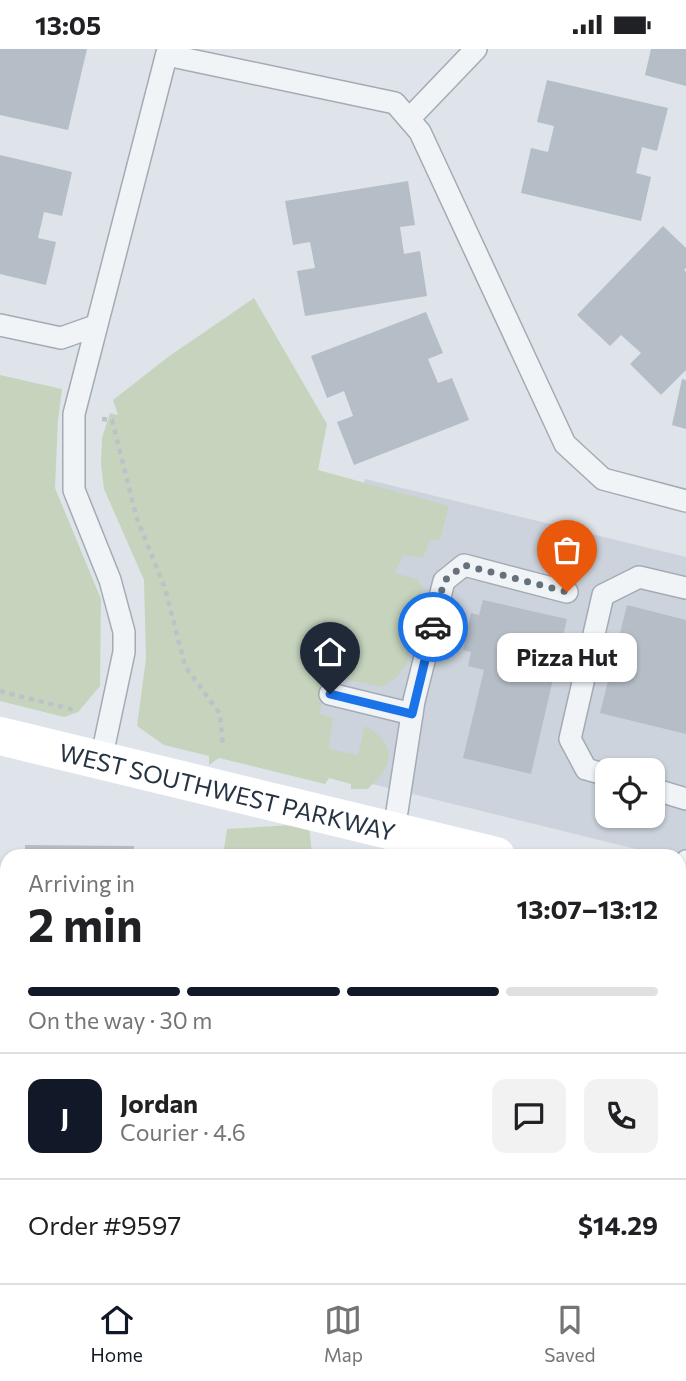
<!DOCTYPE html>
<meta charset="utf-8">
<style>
:root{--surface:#fff;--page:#f2f2f2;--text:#202124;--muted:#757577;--line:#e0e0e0;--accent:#111827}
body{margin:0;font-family:Commissioner,sans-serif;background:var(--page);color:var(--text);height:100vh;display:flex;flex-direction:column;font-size:26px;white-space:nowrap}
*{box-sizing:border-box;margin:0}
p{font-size:23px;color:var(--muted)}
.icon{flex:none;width:38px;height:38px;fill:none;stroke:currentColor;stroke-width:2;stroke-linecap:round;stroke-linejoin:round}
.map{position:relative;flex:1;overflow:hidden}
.sheet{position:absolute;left:0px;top:800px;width:686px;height:436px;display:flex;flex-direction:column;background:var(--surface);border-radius:21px 21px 0 0;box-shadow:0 2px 5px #0004}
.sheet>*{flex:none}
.fabs{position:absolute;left:595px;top:709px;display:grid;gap:14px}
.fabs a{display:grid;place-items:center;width:70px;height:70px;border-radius:14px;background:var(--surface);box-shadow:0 2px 5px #0004;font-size:35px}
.pin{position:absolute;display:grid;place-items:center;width:60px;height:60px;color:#fff;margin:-72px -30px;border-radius:50% 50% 50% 0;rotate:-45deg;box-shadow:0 0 7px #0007}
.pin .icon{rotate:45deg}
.courier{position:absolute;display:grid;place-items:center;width:70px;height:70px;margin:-35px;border:5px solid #1a73e8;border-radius:50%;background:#fff;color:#222;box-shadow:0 2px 9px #0007}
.bubble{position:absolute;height:49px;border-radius:14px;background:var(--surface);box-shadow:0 2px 5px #0004;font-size:23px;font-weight:700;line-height:49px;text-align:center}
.summary em{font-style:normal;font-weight:700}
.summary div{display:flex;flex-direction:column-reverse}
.summary{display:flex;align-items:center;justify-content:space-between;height:119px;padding:0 28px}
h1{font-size:46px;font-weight:700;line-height:52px}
.bar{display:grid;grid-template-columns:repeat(4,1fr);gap:10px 7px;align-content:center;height:84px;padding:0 28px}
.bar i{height:9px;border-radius:5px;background:var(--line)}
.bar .selected{background:var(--accent)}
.bar p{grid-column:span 4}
.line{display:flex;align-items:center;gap:18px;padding:0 28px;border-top:2px solid var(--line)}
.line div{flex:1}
.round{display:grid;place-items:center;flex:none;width:74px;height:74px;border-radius:14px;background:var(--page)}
.status{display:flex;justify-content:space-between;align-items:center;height:49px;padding:0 35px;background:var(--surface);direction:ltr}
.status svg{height:19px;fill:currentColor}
.menu{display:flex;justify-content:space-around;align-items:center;height:98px;border-top:2px solid var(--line);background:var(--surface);font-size:19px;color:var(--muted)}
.menu a{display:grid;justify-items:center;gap:4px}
.menu .selected{color:var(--accent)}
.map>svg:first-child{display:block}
.built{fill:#ccd3dc;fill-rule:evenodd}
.green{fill:#c6d4be}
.building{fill:#b5bdc7}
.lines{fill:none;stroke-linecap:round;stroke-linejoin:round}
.lane-casing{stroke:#a3abb4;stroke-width:24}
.path{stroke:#bcc2c8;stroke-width:4.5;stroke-dasharray:5 5;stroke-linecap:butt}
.lane{stroke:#f1f4f7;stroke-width:21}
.secondary{stroke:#fff;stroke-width:38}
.done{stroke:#66717c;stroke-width:7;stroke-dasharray:0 12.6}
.route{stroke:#1a73e8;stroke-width:9}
.labels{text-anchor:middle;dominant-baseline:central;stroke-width:7;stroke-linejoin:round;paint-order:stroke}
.street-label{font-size:24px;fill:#263342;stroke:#eef2f7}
</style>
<div class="status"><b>13:05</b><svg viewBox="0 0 49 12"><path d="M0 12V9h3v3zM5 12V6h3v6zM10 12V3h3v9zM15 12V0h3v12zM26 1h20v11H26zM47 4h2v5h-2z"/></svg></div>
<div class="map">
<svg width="686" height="1234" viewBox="0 0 686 1234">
<rect width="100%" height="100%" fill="#dee4e9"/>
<path class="built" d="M365 430 686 508V812L679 807H664L299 717ZM607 721H653V766H607Z"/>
<g class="green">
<path d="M254 249 327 375 318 421 449 457 440 491H430L423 509 403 506 395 524 418 530 423 539 424 553 406 616 398 627 382 638 329 627 319 665 333 669 329 700 358 706 365 677C377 683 392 696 388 712 386 723 375 732 368 740H351V735L329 729 325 735 219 709 209 716V707L164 696 137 677 146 610 144 531 104 440 101 415 102 389 110 364 118 366 113 351 168 308Z"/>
<polygon points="0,326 62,340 58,371 55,439 101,550 100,637 78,663 64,668 0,652"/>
<polygon points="309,775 312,807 223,807 227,780"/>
<polygon points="360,1228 361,1234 230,1234 229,1229"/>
</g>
<g class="building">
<polygon points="0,0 87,0 68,81 0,66"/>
<polygon points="651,0 686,0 686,37 645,26"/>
<polygon points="547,31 668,59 657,102 642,98 636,124 651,128 641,172 521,144 531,99 548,103 554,77 537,73"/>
<polygon points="0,106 72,123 62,167 44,163 38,189 56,193 46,236 0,225"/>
<polygon points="408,132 415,176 400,178 404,205 420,202 427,247 305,267 297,222 315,219 310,193 293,196 285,152"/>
<polygon points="663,177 686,199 686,219 684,221 686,223 686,321 661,346 630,315 641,304 621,286 610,297 577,266"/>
<polygon points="426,263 443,304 428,310 438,334 452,329 469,371 354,416 337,373 353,367 344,342 327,349 311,307"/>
<polygon points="682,330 686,331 686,380 672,376"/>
<polygon points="483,551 567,570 531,725 463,709 484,621 468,617 471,603 463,601 471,564 479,566"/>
<polygon points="627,556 686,571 686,685 600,664"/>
<polygon points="25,796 134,797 134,807 25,807"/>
<polygon points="37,1228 164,1228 164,1233 37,1234"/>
</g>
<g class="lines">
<g class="lane-casing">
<g id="lane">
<polyline points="167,6 395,54 420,83 565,395 603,430 686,452"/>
<polyline points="409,70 476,0"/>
<polyline points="0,276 61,289 95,277"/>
<polyline points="330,645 412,665"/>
<polyline points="101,711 124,603 124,583 110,531 74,441 74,365 168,0"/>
<polyline points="607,726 586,720 570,690 603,546 639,528 686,539"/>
<polyline points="653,740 686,750"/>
<polyline points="394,782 414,652 444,532 464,516 567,543"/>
<polyline points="679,839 686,812"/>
</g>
</g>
<g class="path">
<polyline points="102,370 112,371 137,470 165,539 185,617 220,665 223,698"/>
<polyline points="0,642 74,661"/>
</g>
<use href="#lane" class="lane"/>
<g class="secondary">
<path id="s1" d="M0 687 496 807"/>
<polyline points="679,851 686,853"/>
</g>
</g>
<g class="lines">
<polyline class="done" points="433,578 444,532 464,516 567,543"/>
<polyline class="route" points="330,645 412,665 433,578"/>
</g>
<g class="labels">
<g class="street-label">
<text stroke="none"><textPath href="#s1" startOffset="234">WEST SOUTHWEST PARKWAY</textPath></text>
</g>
</g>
</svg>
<div class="fabs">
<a><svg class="icon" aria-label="locate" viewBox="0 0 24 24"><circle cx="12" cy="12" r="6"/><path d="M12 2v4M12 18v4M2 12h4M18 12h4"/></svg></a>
</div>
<div class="pin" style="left:567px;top:543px;background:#ea580c"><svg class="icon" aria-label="bag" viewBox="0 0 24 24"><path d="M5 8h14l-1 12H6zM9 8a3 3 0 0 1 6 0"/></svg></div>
<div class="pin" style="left:330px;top:645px;background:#1f2937"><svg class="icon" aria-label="home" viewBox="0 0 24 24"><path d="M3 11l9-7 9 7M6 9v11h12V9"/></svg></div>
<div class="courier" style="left:433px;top:578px"><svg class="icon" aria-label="car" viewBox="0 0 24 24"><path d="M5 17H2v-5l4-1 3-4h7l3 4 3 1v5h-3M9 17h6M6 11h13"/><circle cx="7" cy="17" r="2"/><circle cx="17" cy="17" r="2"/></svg></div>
<div class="bubble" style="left:497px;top:584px;width:140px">Pizza Hut</div>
<section class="sheet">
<div class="summary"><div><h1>2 min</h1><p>Arriving in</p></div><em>13:07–13:12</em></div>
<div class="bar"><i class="selected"></i><i class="selected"></i><i class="selected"></i><i></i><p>On the way · 30 m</p></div>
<div class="line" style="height:126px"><b class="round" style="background:var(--accent);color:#fff">J</b><div><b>Jordan</b><p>Courier · 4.6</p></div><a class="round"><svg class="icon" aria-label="chat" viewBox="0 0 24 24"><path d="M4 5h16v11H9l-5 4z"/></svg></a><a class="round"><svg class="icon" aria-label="phone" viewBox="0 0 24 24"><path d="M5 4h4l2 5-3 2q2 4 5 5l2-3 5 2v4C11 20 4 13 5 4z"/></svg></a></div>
<div class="line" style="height:91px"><div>Order #9597</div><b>$14.29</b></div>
</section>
</div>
<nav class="menu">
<a class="selected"><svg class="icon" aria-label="home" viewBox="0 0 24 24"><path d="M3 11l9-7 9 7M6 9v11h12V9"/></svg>Home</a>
<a><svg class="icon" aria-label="map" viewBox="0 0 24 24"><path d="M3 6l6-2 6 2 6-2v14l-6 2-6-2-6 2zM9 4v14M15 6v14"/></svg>Map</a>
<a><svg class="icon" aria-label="saved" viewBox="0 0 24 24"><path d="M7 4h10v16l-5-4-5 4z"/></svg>Saved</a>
</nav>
